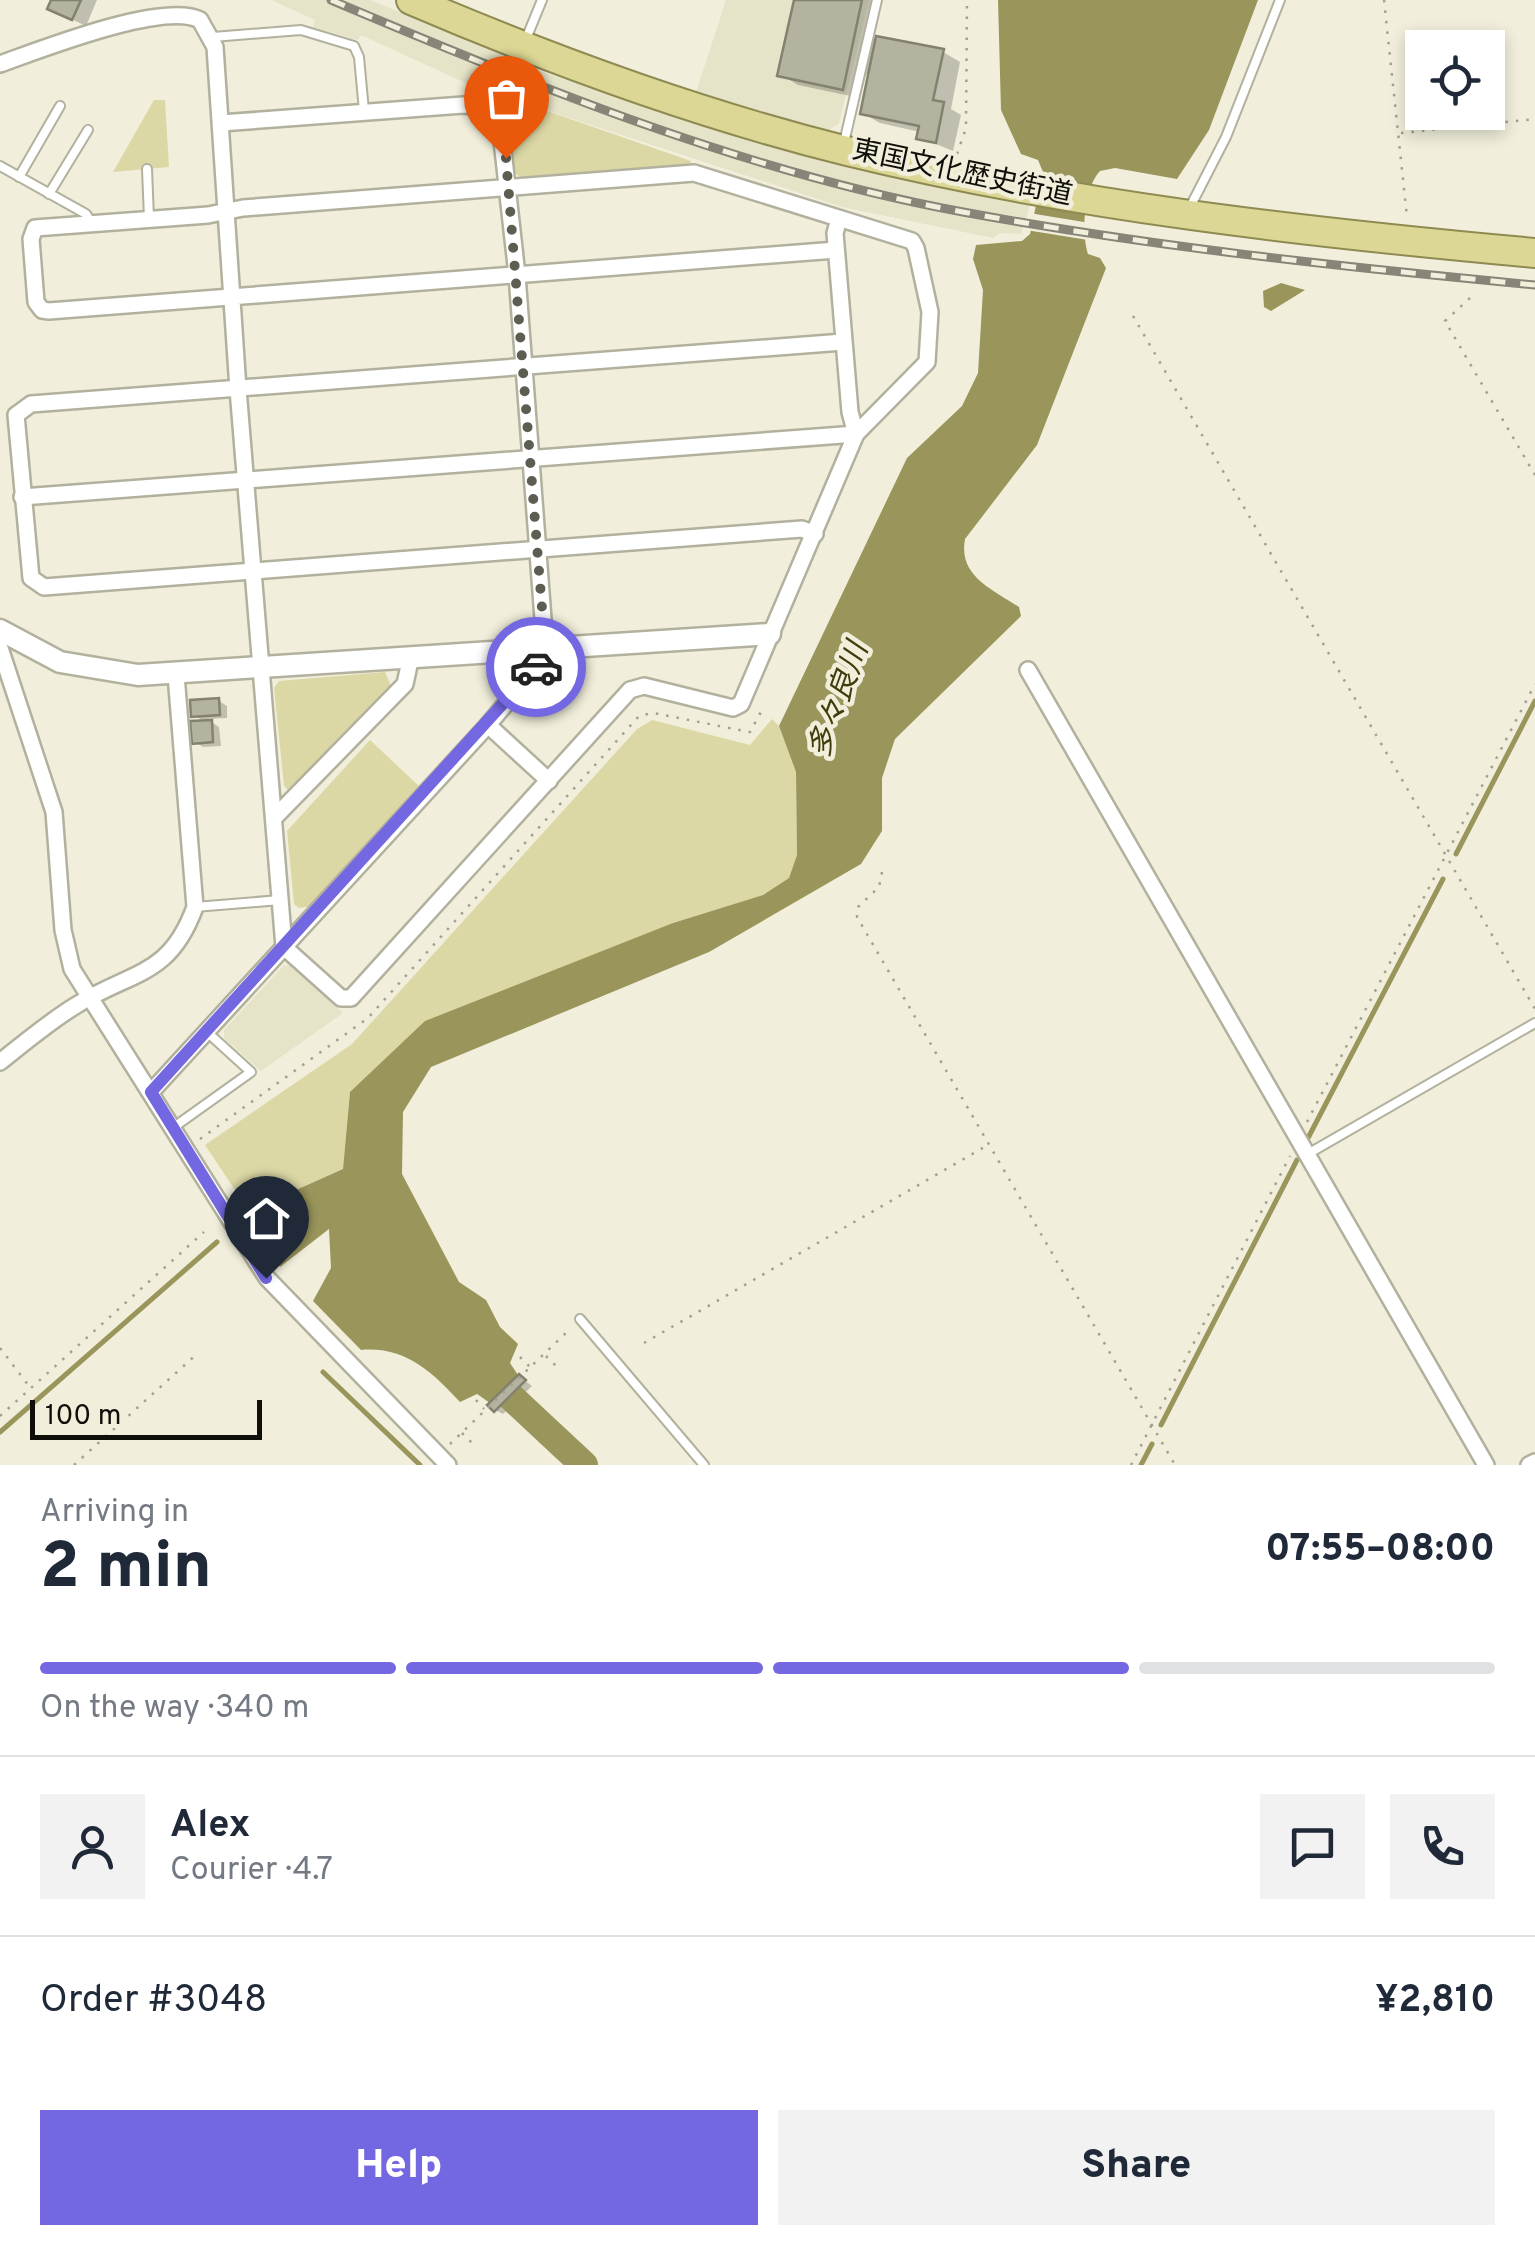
<!DOCTYPE html>
<meta charset="utf-8">
<style>
:root{--surface:#fff;--page:#f2f2f3;--text:#1f2937;--muted:#747a83;--line:#e0e1e3;--accent:#7467e2}
body{margin:0;font-family:Overpass,"Noto Sans JP",sans-serif;background:var(--page);color:var(--text);height:100vh;display:flex;flex-direction:column;font-size:38px;white-space:nowrap}
*{box-sizing:border-box;margin:0}
p{font-size:32px;color:var(--muted)}
.icon{flex:none;width:55px;height:55px;fill:none;stroke:currentColor;stroke-width:2;stroke-linecap:round;stroke-linejoin:round}
.map{position:relative;height:1465px;overflow:hidden}
.panel{display:flex;flex-direction:column;background:var(--surface);flex:1}
.panel>*{flex:none}
.controls{position:absolute;left:1405px;top:30px;display:grid;gap:20px}
.controls a{display:grid;place-items:center;width:100px;height:100px;border-radius:0px;background:var(--surface);box-shadow:0 5px 15px #0003;font-size:50px}
.scale{position:absolute;left:30px;bottom:25px;width:232px;box-sizing:border-box;padding-left:10px;border:5px solid #0f0e08;border-top:0;font-size:28px;line-height:35px;white-space:nowrap;color:#0f0e08;-webkit-text-stroke:8px #f1efdb;paint-order:stroke}
.pin{position:absolute;display:grid;place-items:center;width:85px;height:85px;color:#fff;margin:-102px -42px;border-radius:50% 50% 50% 0;rotate:-45deg;box-shadow:0 0 10px #0007}
.pin .icon{rotate:45deg}
.courier{position:absolute;display:grid;place-items:center;width:100px;height:100px;margin:-50px;border:8px solid #7467e2;border-radius:50%;background:#fff;color:#222;box-shadow:0 2px 12px #0007}
.head em{font-style:normal;font-weight:800}
.head div{display:flex;flex-direction:column-reverse}
.head{display:flex;align-items:center;justify-content:space-between;height:170px;padding:0 40px}
h1{font-size:65px;font-weight:800;line-height:75px}
.bar{display:grid;grid-template-columns:repeat(4,1fr);gap:15px 10px;align-content:center;height:120px;padding:0 40px}
.bar i{height:12px;border-radius:8px;background:var(--line)}
.bar .active{background:var(--accent)}
.bar p{grid-column:span 4}
.line{display:flex;align-items:center;gap:25px;padding:0 40px;border-top:2px solid var(--line)}
.line div{flex:1}
.round{display:grid;place-items:center;flex:none;width:105px;height:105px;border-radius:0px;background:var(--page)}
.button{display:flex;gap:20px;margin-top:auto;padding:20px 40px}
.button a{flex:1;height:115px;border-radius:0px;background:var(--accent);color:#fff;font-size:40px;font-weight:800;line-height:115px;text-align:center}
.button a+a{background:var(--page);color:var(--text)}
.map>svg:first-child{display:block}
.built{fill:#e5e4c8}
.green{fill:#dcd8a5}
.water{fill:#9a955b}
.pier{fill:#f1efdb}
.shadow{fill:#0003}
.lines{fill:none;stroke-linecap:round;stroke-linejoin:round}
.stream{stroke:#9a955b;stroke-width:5}
.river{stroke:#9a955b;stroke-width:28}
.building{fill:#b4b3a0;stroke:#838270;stroke-width:2.5}
.service-casing{stroke:#b2b19e;stroke-width:12}
.minor-casing{stroke:#b2b19e;stroke-width:20}
.tertiary-casing{stroke:#b2b19e;stroke-width:25}
.trunk-casing{stroke:#8f8a51;stroke-width:32}
.path{stroke:#a2a191;stroke-width:2.5;stroke-dasharray:2.5 8;stroke-linecap:butt}
.service{stroke:#fff;stroke-width:8}
.minor{stroke:#fff;stroke-width:15}
.tertiary{stroke:#fff;stroke-width:20}
.trunk{stroke:#dcd794;stroke-width:28}
.rail-casing{stroke:#868577;stroke-width:9}
.rail{stroke:#f1efdb;stroke-width:5;stroke-dasharray:15;stroke-linecap:butt}
.done{stroke:#5e5d52;stroke-width:10;stroke-dasharray:0 18}
.route{stroke:#7467e2;stroke-width:12}
.labels{text-anchor:middle;dominant-baseline:central;stroke-width:9;stroke-linejoin:round;paint-order:stroke}
.street-label{font-size:28px;fill:#0f0e08;stroke:#f1efdb}
.water-label{font-size:30px;font-style:italic;fill:#403c0c;stroke:#f1efdb}
</style>
<div class="map">
<svg width="1535" height="1465" viewBox="0 0 1535 1465">
<rect width="100%" height="100%" fill="#f1efdb"/>
<g class="built">
<polygon points="271,0 371,0 517,61 511,72 527,78 531,68 697,124 1030,205 1021,234 1000,233 993,238 842,207 530,105 520,100 523,89 508,83 499,96 483,91 361,35 358,40 313,27 315,20"/>
<polygon points="726,0 869,0 839,123 828,131 696,92"/>
<polygon points="284,965 295,966 343,1013 261,1071 224,1038 224,1030"/>
</g>
<g class="green">
<polygon points="154,100 165,100 169,167 113,172"/>
<polygon points="530,105 691,161 690,164 523,180 514,172 510,121"/>
<polygon points="385,672 391,686 290,792 284,786 274,688 279,681"/>
<polygon points="772,719 779,726 796,772 797,855 789,878 763,895 673,923 350,1092 343,1169 249,1211 205,1145 352,1044 637,729 652,720 750,745"/>
<polygon points="370,740 421,788 312,906 299,908 294,904 287,831"/>
</g>
<g class="water">
<path d="M998 0H1258L1209 130 1177 179 1115 168 1100 171C1084 188 1081 233 1088 254L1100 258 1106 268 1037 445 965 539C958 576 992 589 1019 607L1021 616 895 739 882 778V831L861 864 709 952 431 1067 403 1112 402 1174 459 1282 486 1300 500 1327 518 1344 510 1363 518 1375 490 1403 477 1394 460 1402C432 1372 405 1346 361 1350L313 1301 331 1268 329 1229 280 1267 249 1211 343 1169 350 1092 425 1021 673 923 763 895 789 878 797 855 796 772 779 726 907 458 962 406 978 373 983 290 973 259 976 245 1022 241 1030 234 1043 172 1038 160 1021 154 1001 110Z"/>
<polygon points="1281,283 1305,290 1271,311 1264,307 1263,291"/>
</g>
<polygon class="pier" points="1029,213 1090,223 1088,240 1026,230"/>
<g class="shadow">
<polygon points="54,0 97,0 86,26 63,15"/>
<polygon points="796,0 882,0 874,38 943,52 960,62 951,109 961,115 953,151 919,137 920,132 880,123 862,113 870,75 866,74 860,98 798,85 780,74"/>
<polygon points="219,701 227,706 227,718 207,719 219,727 221,746 203,747 195,742 206,723 194,715"/>
<polygon points="520,1377 532,1386 503,1414 495,1410"/>
</g>
<g class="lines">
<g class="stream">
<polyline points="1456,854 1535,701"/>
<polyline points="1308,1138 1443,879"/>
<polyline points="323,1372 420,1465"/>
<polyline points="1161,1425 1297,1160"/>
<polyline points="0,1432 217,1242"/>
<polyline points="1141,1465 1152,1444"/>
</g>
<polyline class="river" points="510,1396 584,1465"/>
</g>
<g class="building">
<polygon points="51,0 81,0 72,20 47,9"/>
<polygon points="794,0 862,0 843,90 777,76"/>
<polygon points="876,36 944,49 933,100 944,102 936,143 916,139 919,126 860,114"/>
<polygon points="219,698 220,715 191,717 190,700"/>
<polygon points="212,720 213,742 192,744 190,721"/>
<polygon points="519,1374 526,1380 494,1412 487,1405"/>
</g>
<g class="lines">
<g class="service-casing">
<g id="service">
<polyline points="213,37 301,30 354,46 359,57 364,111"/>
<polyline points="526,39 542,0"/>
<polyline points="843,147 877,0"/>
<polyline points="0,166 86,214 91,222"/>
<polyline points="147,169 149,218"/>
<polyline points="19,177 60,106"/>
<polyline points="49,194 88,130"/>
<polyline points="1188,211 1226,137 1280,0"/>
<polyline points="195,907 280,900"/>
<polyline points="174,1127 251,1072 207,1032"/>
<polyline points="1306,1155 1535,1023"/>
<polyline points="580,1319 704,1465"/>
</g>
</g>
<g class="minor-casing">
<g id="minor">
<path d="M0 64C40 50 163 1 200 20L215 47 238 389 284 947 341 998H351L630 690 644 686 733 708 741 704 856 434 927 362 930 312 916 248 912 241 694 173 243 208 208 215 35 228 31 239 36 302 42 310 49 311 836 250"/>
<polyline points="22,497 856,434 850,412 835,233 839,219"/>
<polyline points="815,534 802,529 44,587 31,578 16,415 31,404 843,342"/>
<polyline points="0,648 54,812 63,930 72,969 267,1278 448,1465"/>
<polyline points="1028,670 1486,1465"/>
<polyline points="488,725 549,781"/>
<polyline points="274,818 405,684 411,656"/>
<path d="M0 1062C24 1043 49 1022 75 1006 132 970 169 978 195 907L176 675"/>
<polyline points="151,1092 488,725 539,664 545,645 517,275 499,114 486,107 463,105 221,123"/>
<polyline points="1529,1465 1535,1462"/>
</g>
</g>
<g class="tertiary-casing">
<polyline id="tertiary" points="0,630 60,662 138,675 770,634"/>
</g>
<g class="trunk-casing">
<path id="trunk" d="M411 0C551 60 698 114 847 151 1072 206 1304 232 1535 253"/>
</g>
<g class="path">
<polyline points="1384,0 1407,217"/>
<polyline points="507,103 515,86"/>
<polyline points="1401,133 1535,119"/>
<polyline points="957,154 966,128 967,0"/>
<polyline points="1470,298 1445,321 1535,475"/>
<polyline points="1133,316 1535,1009"/>
<polyline points="882,872 879,887 858,907 857,917 1175,1465"/>
<polyline points="1307,1122 1535,684"/>
<polyline points="200,1139 368,1018 639,716 653,713 750,732 762,710"/>
<polyline points="644,1343 988,1145"/>
<polyline points="0,1348 29,1386"/>
<polyline points="546,1356 559,1369"/>
<polyline points="520,1357 530,1367"/>
<polyline points="476,1400 484,1409"/>
<polyline points="0,1416 204,1232"/>
<polyline points="462,1433 475,1446"/>
<polyline points="450,1444 570,1329"/>
<polyline points="74,1465 198,1353"/>
<polyline points="1131,1465 1290,1156"/>
</g>
<use href="#service" class="service"/>
<use href="#minor" class="minor"/>
<use href="#tertiary" class="tertiary"/>
<use href="#trunk" class="trunk"/>
<g class="rail-casing">
<path id="rail" d="M331 0C534 86 745 172 963 212 1153 247 1344 267 1535 285"/>
</g>
<use href="#rail" class="rail"/>
</g>
<g class="lines">
<polyline class="done" points="506,158 545,646 536,667"/>
<polyline class="route" points="266,1278 151,1092 536,667"/>
</g>
<g class="labels">
<g class="street-label">
<text transform="translate(962 174) rotate(12)">東国文化歴史街道</text>
</g>
<g class="water-label">
<text transform="translate(840 701) rotate(-70)">多々良川</text>
</g>
</g>
</svg>
<div class="controls">
<a><svg class="icon" aria-label="locate" viewBox="0 0 24 24"><circle cx="12" cy="12" r="6"/><path d="M12 2v4M12 18v4M2 12h4M18 12h4"/></svg></a>
</div>
<div class="scale">100 m</div>
<div class="pin" style="left:506px;top:158px;background:#ea580c"><svg class="icon" aria-label="bag" viewBox="0 0 24 24"><path d="M5 8h14l-1 12H6zM9 8a3 3 0 0 1 6 0"/></svg></div>
<div class="pin" style="left:266px;top:1278px;background:#1f2937"><svg class="icon" aria-label="home" viewBox="0 0 24 24"><path d="M3 11l9-7 9 7M6 9v11h12V9"/></svg></div>
<div class="courier" style="left:536px;top:667px"><svg class="icon" aria-label="car" viewBox="0 0 24 24"><path d="M5 17H2v-5l4-1 3-4h7l3 4 3 1v5h-3M9 17h6M6 11h13"/><circle cx="7" cy="17" r="2"/><circle cx="17" cy="17" r="2"/></svg></div>
</div>
<section class="panel">
<div class="head"><div><h1>2 min</h1><p>Arriving in</p></div><em>07:55–08:00</em></div>
<div class="bar"><i class="active"></i><i class="active"></i><i class="active"></i><i></i><p>On the way · 340 m</p></div>
<div class="line" style="height:180px"><a class="round"><svg class="icon" aria-label="person" viewBox="0 0 24 24"><circle cx="12" cy="8" r="4"/><path d="M4 21q1-7 8-7t8 7"/></svg></a><div><b>Alex</b><p>Courier · 4.7</p></div><a class="round"><svg class="icon" aria-label="chat" viewBox="0 0 24 24"><path d="M4 5h16v11H9l-5 4z"/></svg></a><a class="round"><svg class="icon" aria-label="phone" viewBox="0 0 24 24"><path d="M5 4h4l2 5-3 2q2 4 5 5l2-3 5 2v4C11 20 4 13 5 4z"/></svg></a></div>
<div class="line" style="height:130px"><div>Order #3048</div><b>¥2,810</b></div>
<div class="button"><a>Help</a><a>Share</a></div>
</section>
